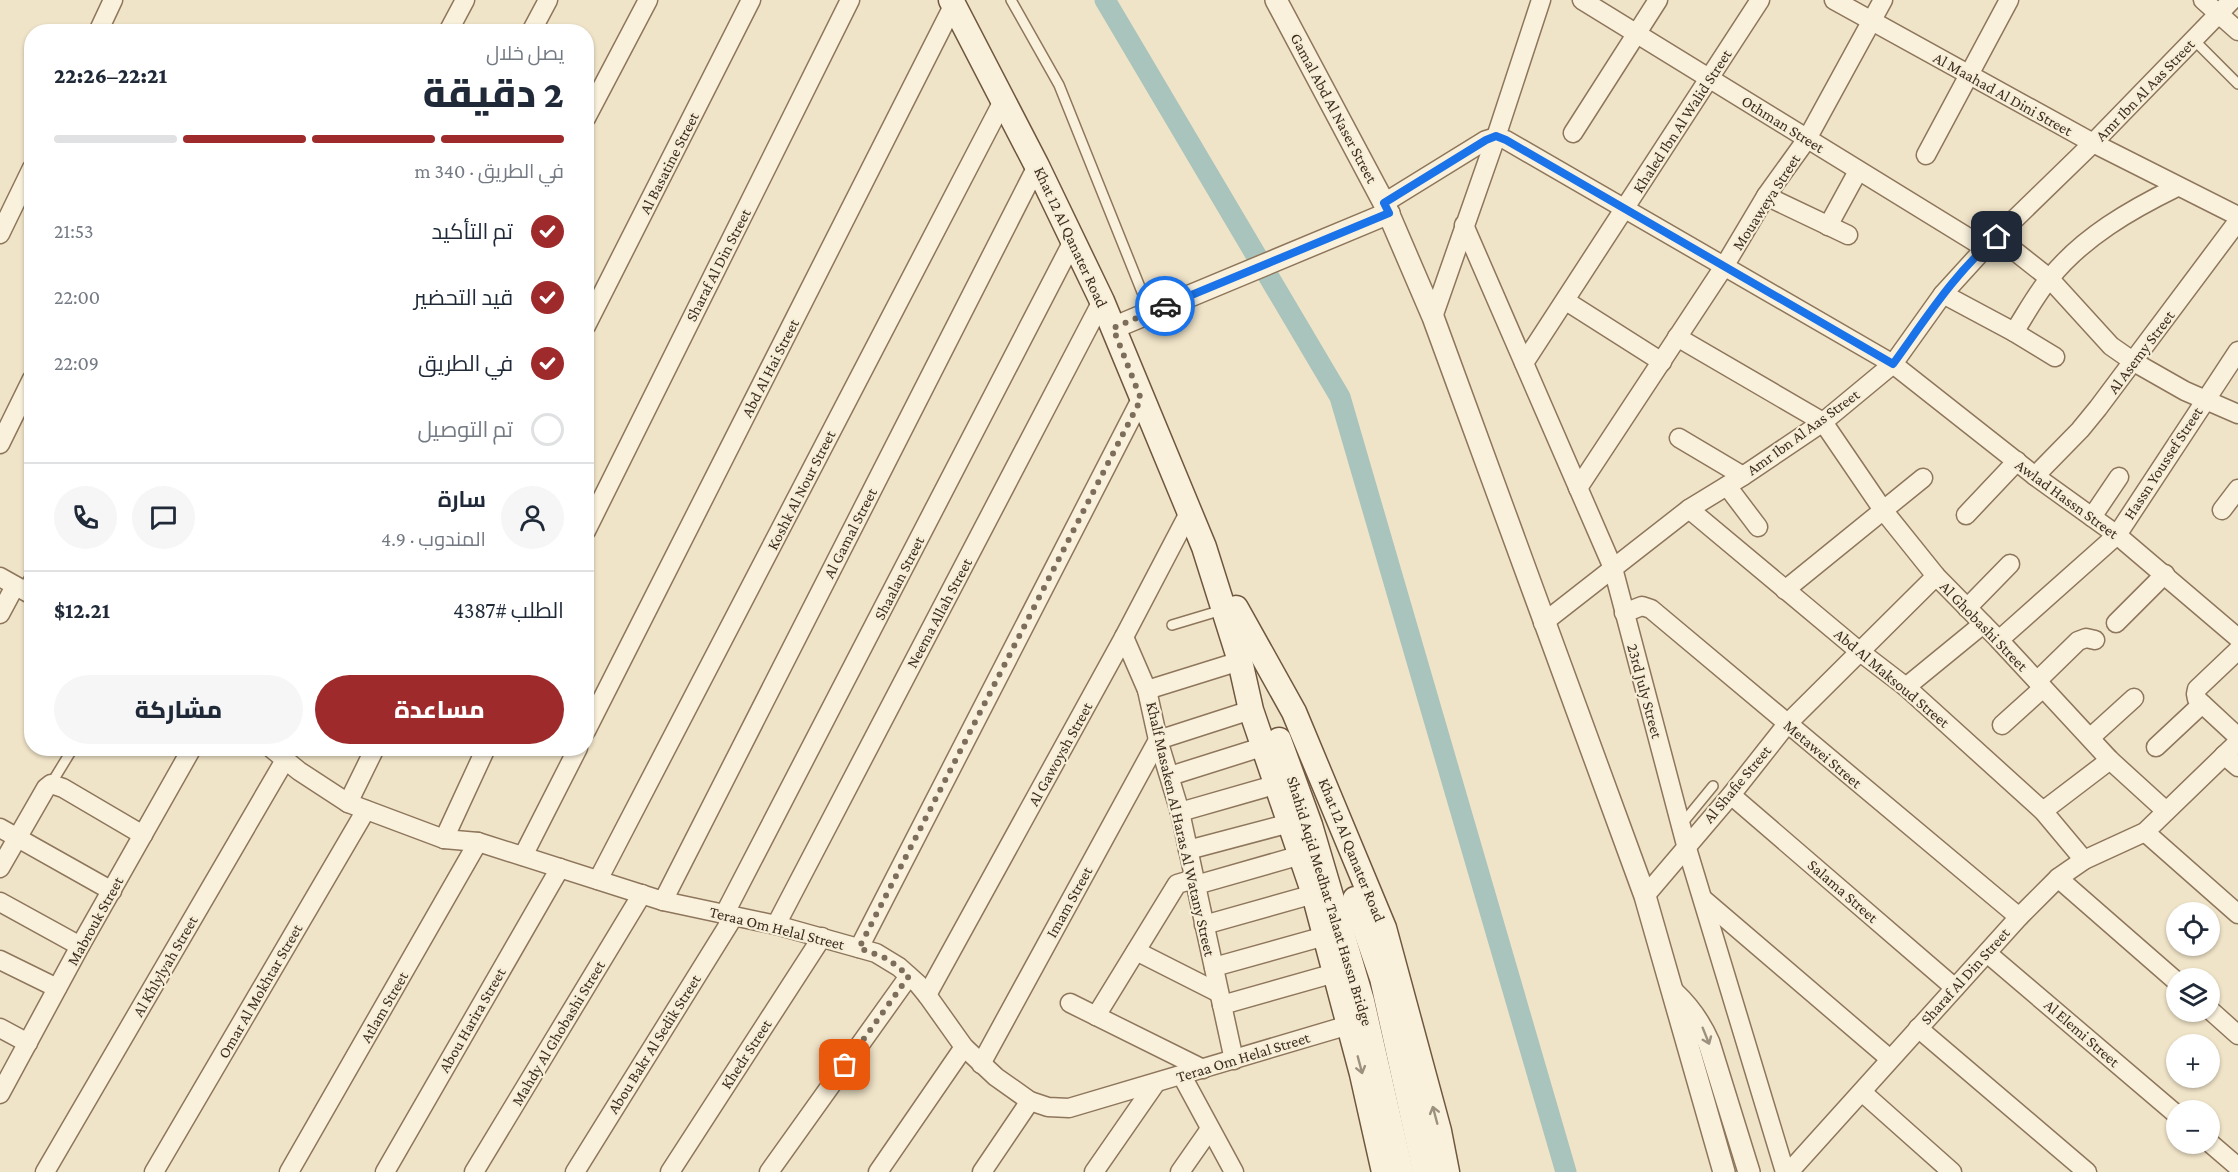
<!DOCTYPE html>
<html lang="ar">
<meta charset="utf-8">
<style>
:root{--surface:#fff;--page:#f6f6f7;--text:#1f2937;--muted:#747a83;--line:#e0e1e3;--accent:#9e2a2b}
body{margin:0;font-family:"Crimson Pro",Cairo,serif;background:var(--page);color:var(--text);direction:rtl;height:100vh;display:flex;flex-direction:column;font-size:22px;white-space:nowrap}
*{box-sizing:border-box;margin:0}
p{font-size:20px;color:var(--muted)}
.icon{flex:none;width:33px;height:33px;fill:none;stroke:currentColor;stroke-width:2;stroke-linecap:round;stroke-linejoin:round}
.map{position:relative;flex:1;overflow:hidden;direction:ltr}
.drawer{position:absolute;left:24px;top:24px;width:570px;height:732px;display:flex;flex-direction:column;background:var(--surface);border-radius:24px;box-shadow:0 2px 4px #0004;direction:rtl}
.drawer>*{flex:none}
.tools{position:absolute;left:2166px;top:902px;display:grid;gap:12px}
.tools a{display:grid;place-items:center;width:54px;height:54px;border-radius:50%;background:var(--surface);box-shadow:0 2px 4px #0004;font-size:30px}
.pin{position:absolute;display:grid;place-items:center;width:51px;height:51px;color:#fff;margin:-26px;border-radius:12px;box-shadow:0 3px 9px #0006}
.courier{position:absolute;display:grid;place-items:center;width:60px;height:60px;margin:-30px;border:4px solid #1a73e8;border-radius:50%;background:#fff;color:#222;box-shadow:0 2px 8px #0007}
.overview em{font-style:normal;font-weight:800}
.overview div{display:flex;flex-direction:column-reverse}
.overview{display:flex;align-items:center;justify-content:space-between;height:102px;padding:0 30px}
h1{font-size:39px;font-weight:800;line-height:45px}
.bar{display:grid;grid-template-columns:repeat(4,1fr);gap:9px 6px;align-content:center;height:72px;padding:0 30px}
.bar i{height:8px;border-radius:4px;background:var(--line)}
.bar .current{background:var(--accent)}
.bar p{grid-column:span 4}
.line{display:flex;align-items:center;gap:15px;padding:0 30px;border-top:2px solid var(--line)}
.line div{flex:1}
.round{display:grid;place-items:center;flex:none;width:63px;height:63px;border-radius:32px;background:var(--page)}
ol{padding:0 30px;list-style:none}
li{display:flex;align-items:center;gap:18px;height:66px}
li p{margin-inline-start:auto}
li .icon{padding:6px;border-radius:50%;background:var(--accent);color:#fff;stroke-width:4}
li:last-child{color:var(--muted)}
li i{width:33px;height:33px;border:3px solid var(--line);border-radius:50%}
.action{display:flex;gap:12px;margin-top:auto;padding:12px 30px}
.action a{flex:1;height:69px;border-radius:36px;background:var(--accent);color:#fff;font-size:24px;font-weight:800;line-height:69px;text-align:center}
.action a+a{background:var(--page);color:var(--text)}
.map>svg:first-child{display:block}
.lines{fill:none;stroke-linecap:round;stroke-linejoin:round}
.canal{stroke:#a9c4bc;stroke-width:21}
.service-casing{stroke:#8d765c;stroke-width:12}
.minor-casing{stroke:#8d765c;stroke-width:21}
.tertiary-casing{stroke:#8d765c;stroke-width:24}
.secondary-casing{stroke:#6f573f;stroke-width:27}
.service{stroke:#faf1dc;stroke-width:9}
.minor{stroke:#faf1dc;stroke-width:18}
.tertiary{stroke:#faf1dc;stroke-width:21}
.secondary{stroke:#faf1dc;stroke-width:24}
.oneway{stroke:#9c907e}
.done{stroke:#7c6e5b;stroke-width:6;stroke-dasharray:0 10.8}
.route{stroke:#1a73e8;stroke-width:8}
.labels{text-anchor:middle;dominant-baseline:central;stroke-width:4.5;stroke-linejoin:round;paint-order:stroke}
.street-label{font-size:16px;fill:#3d2e20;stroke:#f7eed8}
</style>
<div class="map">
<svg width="2238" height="1172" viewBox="0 0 2238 1172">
<rect width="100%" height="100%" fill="#f0e4c8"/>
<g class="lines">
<polyline class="canal" points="1105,0 1340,397 1566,1172"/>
<g class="service-casing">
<g id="service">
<polyline points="1011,0 1059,85 1150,312"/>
<polyline points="2194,40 2238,84"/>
<polyline points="23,590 32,573"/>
<polyline points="1172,625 1222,610"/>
<polyline points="51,784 73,748"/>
<polyline points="1681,825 1713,786"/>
</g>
</g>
<g class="minor-casing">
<g id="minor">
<polyline points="1582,0 1985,248"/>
<polyline points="1834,0 2093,143 2238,216"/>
<polyline points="2203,0 2238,31"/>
<polyline points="98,32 113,0"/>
<polyline points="448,32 465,0"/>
<polyline points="531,32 548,0"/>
<polyline points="586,118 648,0"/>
<polyline points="1573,133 1658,0"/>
<polyline points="1926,155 2009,0"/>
<polyline points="1766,196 1848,235"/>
<polyline points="1384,203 1486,140 1496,137 1506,140 1893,364 2035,476 2117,535 2238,638"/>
<polyline points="1464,225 1613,568 1686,845 1785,1172"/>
<polyline points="1828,226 1858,171"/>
<polyline points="0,234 32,168"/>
<polyline points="1997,237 2049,278 2111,346 2134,362 2185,391 2238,414"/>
<polyline points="1943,294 2014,332 2055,357"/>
<polyline points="1566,301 1662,362"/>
<polyline points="1433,317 1496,137 1541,0"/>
<polyline points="586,326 751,0"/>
<path d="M2014 332C2026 314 2036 294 2050 278 2083 237 2130 210 2177 187"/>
<polyline points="1677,337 1823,422 1883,510 1936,576 1999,640 2110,760 2166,811"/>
<polyline points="1524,363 1760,0"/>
<polyline points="1679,438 1743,476"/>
<polyline points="0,444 32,379"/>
<polyline points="2035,476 2080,430 2098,408 2238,221"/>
<polyline points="1727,486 1758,527"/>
<polyline points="1578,488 1725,265 1766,196 1807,139 1883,0"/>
<polyline points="1689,509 1859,651 1906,687 2043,811 2084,860"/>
<polyline points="2222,510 2238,489"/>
<polyline points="1966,515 2017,461"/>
<polyline points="2092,517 2119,477"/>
<polyline points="586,531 850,0"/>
<polyline points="0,577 32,595"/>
<polyline points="1785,590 1923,478"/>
<polyline points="1967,608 2010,564"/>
<polyline points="1624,613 1642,606 1651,609 2019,917"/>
<polyline points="0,614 15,586"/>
<polyline points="1543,623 1689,509 1743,476 1823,422 1893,364 1943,294 1985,248 2093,143 2232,0"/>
<polyline points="2116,623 2165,574"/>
<polyline points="1124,637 1147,690 1158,740 1180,812 1234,1060"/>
<polyline points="1999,640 2117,535 2238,351"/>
<polyline points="2238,650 2197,689 2196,694 2197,699 2238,737"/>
<polyline points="2037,681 2078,641 2086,638 2095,640"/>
<polyline points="1906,687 1983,624"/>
<polyline points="1147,690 1240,661"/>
<polyline points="2002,725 2043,688"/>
<polyline points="586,731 954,4"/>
<polyline points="2091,737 2134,698"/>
<polyline points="2156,747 2202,704"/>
<polyline points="271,748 299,771 348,803 444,839 478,842 663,901 776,925 876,953 899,967 918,984 927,995 964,1047 996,1077 1030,1101 1048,1107 1069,1108 1349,1025"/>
<polyline points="2224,755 2238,767"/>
<polyline points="1170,776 1265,746"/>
<polyline points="1731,795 1955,988"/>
<polyline points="348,803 375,748"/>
<polyline points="2043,811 2110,760"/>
<polyline points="1180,812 1278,784"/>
<polyline points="0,828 112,891"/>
<polyline points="2145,832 2238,914"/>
<polyline points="444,839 486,748"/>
<polyline points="1188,850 1290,823"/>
<polyline points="523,856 578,748"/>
<polyline points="0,868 46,788 51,784 63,788 143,835"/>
<polyline points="2058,878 2176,981"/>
<polyline points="598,880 1004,99"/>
<polyline points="1196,885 1301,855"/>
<polyline points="1645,896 1731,795 1787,724 1936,576"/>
<polyline points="1703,899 1890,1059"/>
<polyline points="663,901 1037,166"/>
<polyline points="0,902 80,946"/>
<polyline points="724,915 1073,241"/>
<polyline points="776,925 1102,301"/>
<polyline points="1204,925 1314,894"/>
<polyline points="859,948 1141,399"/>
<polyline points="1136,951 1219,993"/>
<polyline points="1987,953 2176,1114"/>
<polyline points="0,960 57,988"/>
<polyline points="1214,967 1325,936"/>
<polyline points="927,995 1124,637 1190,511"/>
<polyline points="1070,1003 1203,1069"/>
<polyline points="1222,1005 1335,973"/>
<polyline points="2210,1010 2238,1035"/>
<polyline points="1096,1016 1177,884 1194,879"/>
<polyline points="0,1028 28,1043"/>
<polyline points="1918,1028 2087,1172"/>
<polyline points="981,1064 1158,740 1251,710"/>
<polyline points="1182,1076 1234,1172"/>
<polyline points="1862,1092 1952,1172"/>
<polyline points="0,1094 80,946 192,748"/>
<polyline points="2210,1143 2238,1167"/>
<polyline points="45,1172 285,760"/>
<polyline points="154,1172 366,810"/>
<polyline points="289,1172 478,842"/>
<polyline points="385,1172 560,868"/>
<polyline points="474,1172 642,894"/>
<polyline points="575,1172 734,916"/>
<polyline points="670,1172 822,937"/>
<polyline points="769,1172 909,976"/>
<polyline points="878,1172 964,1047"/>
<polyline points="982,1172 1030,1101"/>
<polyline points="1094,1172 1155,1084"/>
<polyline points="1180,1172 1210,1129"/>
<polyline points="1789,1172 2019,917 2058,878 2084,860 2145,832 2238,742"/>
</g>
</g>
<g class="tertiary-casing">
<g id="tertiary">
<polyline points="1276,0 1384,203 1433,317 1645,896 1724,1172"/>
<polyline points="1113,328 1389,213"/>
<path d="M1674 993C1690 1008 1700 1022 1709 1043L1749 1172"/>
</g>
</g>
<g class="secondary-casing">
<g id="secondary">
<polyline points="951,0 1037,166 1102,301 1204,547 1240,661 1251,710 1314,894 1362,1074 1384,1172"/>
<polyline points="1236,608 1294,712 1384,928 1439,1131 1447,1172"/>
<polyline points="1279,740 1310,825 1362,1001 1401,1172"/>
<polyline points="1355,899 1382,978 1425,1172"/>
</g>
</g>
<use href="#service" class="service"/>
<use href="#minor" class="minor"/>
<use href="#tertiary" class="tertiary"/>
<use href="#secondary" class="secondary"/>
</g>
<defs><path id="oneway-shaft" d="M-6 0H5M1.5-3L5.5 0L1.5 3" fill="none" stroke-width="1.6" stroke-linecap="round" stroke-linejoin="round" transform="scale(1.5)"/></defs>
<g class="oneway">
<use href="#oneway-shaft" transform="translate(1706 1036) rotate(68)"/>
<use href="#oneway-shaft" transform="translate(1360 1065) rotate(75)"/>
<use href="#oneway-shaft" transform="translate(1435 1115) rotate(-105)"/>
</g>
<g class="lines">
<polyline class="done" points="845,1065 909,976 888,959 859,948 1141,399 1113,328 1165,306"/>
<path class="route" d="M1165 306 1389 213 1384 203 1486 140 1496 136 1506 140 1893 364C1925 320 1955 272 1997 237"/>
</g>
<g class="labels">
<g class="street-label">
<text transform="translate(2145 90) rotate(-46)">Amr Ibn Al Aas Street</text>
<text transform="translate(2003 94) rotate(29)">Al Maahad Al Dini Street</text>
<text transform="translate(1334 108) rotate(62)">Gamal Abd Al Naser Street</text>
<text transform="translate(1682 121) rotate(-57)">Khaled Ibn Al Walid Street</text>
<text transform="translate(1783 124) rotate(32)">Othman Street</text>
<text transform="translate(669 163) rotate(-63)">Al Basatine Street</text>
<text transform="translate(1766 202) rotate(-57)">Mouaweya Street</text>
<text transform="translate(1071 237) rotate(65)">Khat 12 Al Qanater Road</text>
<text transform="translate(718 265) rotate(-63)">Sharaf Al Din Street</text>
<text transform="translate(2141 352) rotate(-53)">Al Asemy Street</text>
<text transform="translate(770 368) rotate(-63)">Abd Al Hai Street</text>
<text transform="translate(1803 432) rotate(-36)">Amr Ibn Al Aas Street</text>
<text transform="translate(2163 463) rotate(-57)">Hassn Youssef Street</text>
<text transform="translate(801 490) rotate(-63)">Koshk Al Nour Street</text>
<text transform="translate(2067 499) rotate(36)">Awlad Hassn Street</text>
<text transform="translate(850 533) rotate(-63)">Al Gamal Street</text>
<text transform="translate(899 578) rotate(-63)">Shaalan Street</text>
<text transform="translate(939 613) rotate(-62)">Neema Allah Street</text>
<text transform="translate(1984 626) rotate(46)">Al Ghobashi Street</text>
<text transform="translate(1892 678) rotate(40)">Abd Al Maksoud Street</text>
<text transform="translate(1645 691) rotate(75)">23rd July Street</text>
<text transform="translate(1060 754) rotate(-61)">Al Gawoysh Street</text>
<text transform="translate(1823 754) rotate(40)">Metawei Street</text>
<text transform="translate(1737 784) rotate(-50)">Al Shafie Street</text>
<text transform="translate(1181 829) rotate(77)">Khalf Masaken Al Haras Al Watany Street</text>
<text transform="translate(1352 850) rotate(68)">Khat 12 Al Qanater Road</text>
<text transform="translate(1843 891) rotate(41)">Salama Street</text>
<text transform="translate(1330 901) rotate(73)">Shahid Aqid Medhat Talaat Hassn Bridge</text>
<text transform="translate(1069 902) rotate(-61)">Imam Street</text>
<text transform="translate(95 921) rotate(-61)">Mabrouk Street</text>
<text transform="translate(777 928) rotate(14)">Teraa Om Helal Street</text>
<text transform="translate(165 966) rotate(-60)">Al Khlylyah Street</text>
<text transform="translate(1965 976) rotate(-48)">Sharaf Al Din Street</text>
<text transform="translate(260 991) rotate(-60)">Omar Al Mokhtar Street</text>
<text transform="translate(384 1007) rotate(-60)">Atlam Street</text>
<text transform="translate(472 1020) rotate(-60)">Abou Harira Street</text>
<text transform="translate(558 1033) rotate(-59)">Mahdy Al Ghobashi Street</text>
<text transform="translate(2082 1033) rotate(41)">Al Elemi Street</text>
<text transform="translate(654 1044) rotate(-58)">Abou Bakr Al Sedik Street</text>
<text transform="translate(746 1054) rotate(-57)">Khedr Street</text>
<text transform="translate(1243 1057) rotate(-17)">Teraa Om Helal Street</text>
</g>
</g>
</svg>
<div class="tools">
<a><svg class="icon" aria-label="locate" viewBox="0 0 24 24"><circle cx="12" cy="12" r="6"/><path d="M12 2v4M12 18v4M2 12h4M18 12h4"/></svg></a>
<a><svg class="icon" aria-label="layers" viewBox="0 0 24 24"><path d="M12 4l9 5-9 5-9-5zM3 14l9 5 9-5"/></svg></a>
<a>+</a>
<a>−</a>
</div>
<div class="pin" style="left:845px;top:1065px;background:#ea580c"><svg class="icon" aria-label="bag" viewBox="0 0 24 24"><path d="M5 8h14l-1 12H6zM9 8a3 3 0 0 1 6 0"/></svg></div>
<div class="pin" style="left:1997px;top:237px;background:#1f2937"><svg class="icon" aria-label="home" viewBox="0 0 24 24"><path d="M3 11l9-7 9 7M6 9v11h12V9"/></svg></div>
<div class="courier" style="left:1165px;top:306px"><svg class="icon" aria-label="car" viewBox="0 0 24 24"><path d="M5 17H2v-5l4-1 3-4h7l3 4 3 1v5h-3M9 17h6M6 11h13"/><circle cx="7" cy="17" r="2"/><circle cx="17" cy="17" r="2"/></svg></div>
<section class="drawer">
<div class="overview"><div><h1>2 دقيقة</h1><p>يصل خلال</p></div><em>22:21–22:26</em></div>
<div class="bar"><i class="current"></i><i class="current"></i><i class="current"></i><i></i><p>في الطريق · 340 m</p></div>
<ol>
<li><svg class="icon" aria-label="check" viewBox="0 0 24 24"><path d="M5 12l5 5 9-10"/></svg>تم التأكيد<p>21:53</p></li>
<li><svg class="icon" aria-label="check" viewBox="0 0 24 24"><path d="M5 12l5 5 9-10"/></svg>قيد التحضير<p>22:00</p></li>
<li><svg class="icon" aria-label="check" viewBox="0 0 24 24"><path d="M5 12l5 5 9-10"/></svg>في الطريق<p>22:09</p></li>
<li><i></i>تم التوصيل</li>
</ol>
<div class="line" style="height:108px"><a class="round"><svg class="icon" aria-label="person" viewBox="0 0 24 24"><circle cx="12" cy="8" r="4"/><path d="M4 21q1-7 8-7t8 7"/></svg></a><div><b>سارة</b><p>المندوب · 4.9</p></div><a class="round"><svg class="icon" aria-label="chat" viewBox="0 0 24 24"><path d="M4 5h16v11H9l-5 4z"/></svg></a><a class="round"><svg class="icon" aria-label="phone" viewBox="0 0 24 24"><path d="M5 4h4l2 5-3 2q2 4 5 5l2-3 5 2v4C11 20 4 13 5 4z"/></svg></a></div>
<div class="line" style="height:78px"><div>الطلب #4387</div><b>$12.21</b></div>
<div class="action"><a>مساعدة</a><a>مشاركة</a></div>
</section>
</div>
